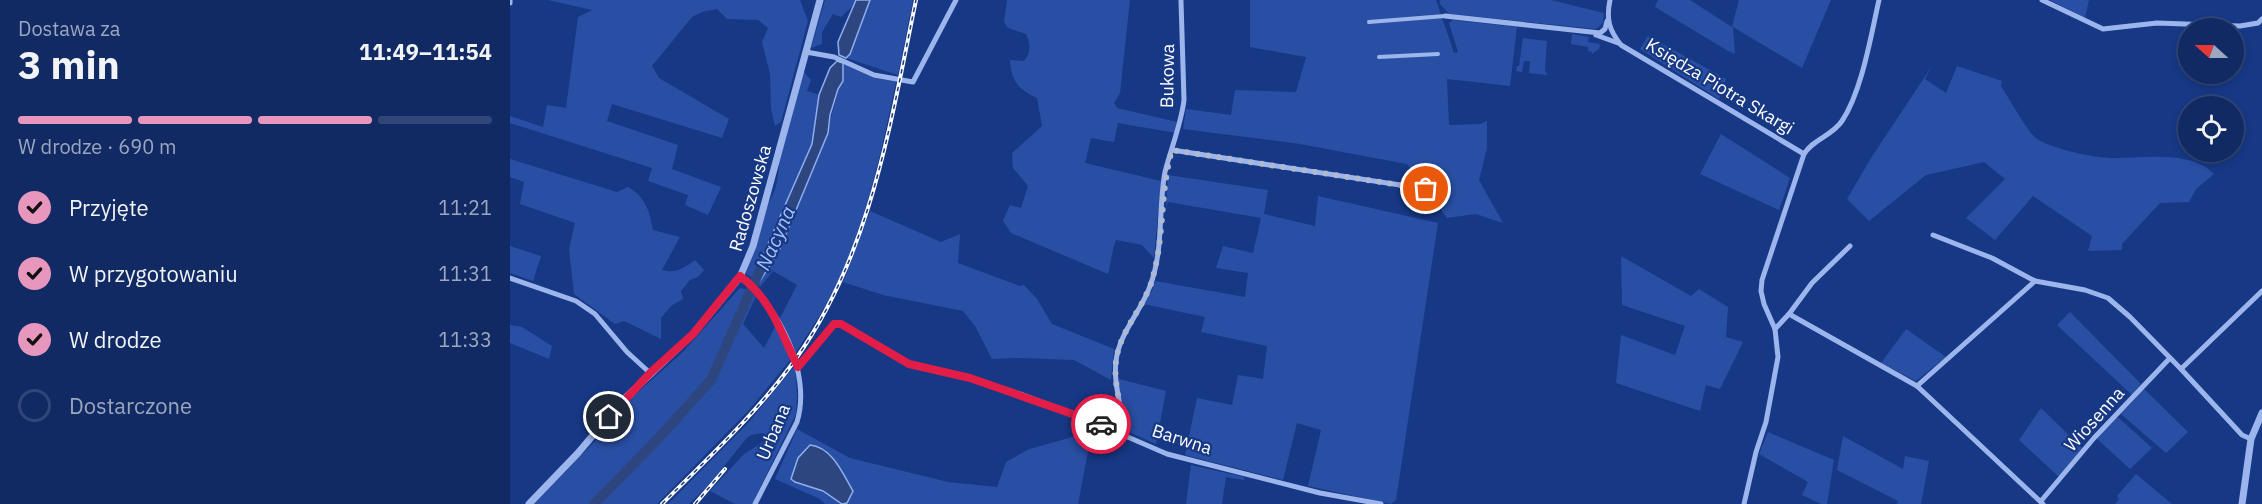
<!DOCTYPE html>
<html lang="pl">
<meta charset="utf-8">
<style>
:root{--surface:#112a64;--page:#1e366d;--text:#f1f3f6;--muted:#9ca7bf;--line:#304678;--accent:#e797bd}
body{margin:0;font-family:"IBM Plex Sans",sans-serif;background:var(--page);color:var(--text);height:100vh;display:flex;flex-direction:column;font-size:22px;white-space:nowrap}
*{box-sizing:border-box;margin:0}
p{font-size:20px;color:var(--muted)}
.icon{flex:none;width:33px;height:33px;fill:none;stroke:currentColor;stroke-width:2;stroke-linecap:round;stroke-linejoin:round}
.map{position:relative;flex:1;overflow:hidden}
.side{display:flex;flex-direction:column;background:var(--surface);width:510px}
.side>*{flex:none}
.needle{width:39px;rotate:291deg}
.controls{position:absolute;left:1668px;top:18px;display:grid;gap:12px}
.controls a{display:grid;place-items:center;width:66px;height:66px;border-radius:50%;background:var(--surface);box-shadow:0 3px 9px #0003,0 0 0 2px var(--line);font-size:30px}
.pin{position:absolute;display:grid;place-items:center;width:51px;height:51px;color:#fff;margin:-26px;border:3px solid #fff;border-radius:50%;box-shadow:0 2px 6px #0007}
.courier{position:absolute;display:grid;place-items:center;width:60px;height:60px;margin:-30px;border:4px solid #e11d48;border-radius:50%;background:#fff;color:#222;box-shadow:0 2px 8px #0007}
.overview em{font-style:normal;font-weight:700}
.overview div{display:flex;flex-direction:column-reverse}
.overview{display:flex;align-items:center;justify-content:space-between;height:102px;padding:0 18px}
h1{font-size:39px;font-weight:700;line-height:45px}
.bar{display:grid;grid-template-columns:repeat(4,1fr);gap:9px 6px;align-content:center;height:72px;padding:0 18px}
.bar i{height:8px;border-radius:4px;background:var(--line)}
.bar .selected{background:var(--accent)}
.bar p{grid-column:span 4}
ol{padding:0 18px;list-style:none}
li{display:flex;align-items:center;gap:18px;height:66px}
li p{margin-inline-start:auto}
li .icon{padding:6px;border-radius:50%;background:var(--accent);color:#111;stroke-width:4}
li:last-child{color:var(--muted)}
li i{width:33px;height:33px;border:3px solid var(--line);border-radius:50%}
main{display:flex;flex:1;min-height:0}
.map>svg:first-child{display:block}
.green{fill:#294fa4}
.water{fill:#2d4680;stroke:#8eaef0;stroke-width:1.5}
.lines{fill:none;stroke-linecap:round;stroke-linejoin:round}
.river{stroke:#2d4680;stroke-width:10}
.pedestrian{stroke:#9cb6ed;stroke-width:4}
.minor{stroke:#9cb6ed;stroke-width:5}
.tertiary{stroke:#9cb6ed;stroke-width:7}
.rail-casing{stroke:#fff;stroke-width:4}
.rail{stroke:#173885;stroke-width:1.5;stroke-dasharray:4.5;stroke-linecap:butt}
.done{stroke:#aeb9d4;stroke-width:6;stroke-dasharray:0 10.8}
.route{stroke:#e11d48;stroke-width:8}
.labels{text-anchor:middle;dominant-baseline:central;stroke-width:4.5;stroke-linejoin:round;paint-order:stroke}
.street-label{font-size:18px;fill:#fff;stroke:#173885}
.water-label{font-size:20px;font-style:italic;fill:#a7c0f5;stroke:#173885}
</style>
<main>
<section class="side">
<div class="overview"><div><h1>3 min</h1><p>Dostawa za</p></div><em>11:49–11:54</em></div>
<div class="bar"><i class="selected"></i><i class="selected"></i><i class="selected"></i><i></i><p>W drodze · 690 m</p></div>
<ol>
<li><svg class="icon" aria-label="check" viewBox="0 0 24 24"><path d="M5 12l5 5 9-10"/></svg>Przyjęte<p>11:21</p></li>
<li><svg class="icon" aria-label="check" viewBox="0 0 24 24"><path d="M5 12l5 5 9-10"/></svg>W przygotowaniu<p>11:31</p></li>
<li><svg class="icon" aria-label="check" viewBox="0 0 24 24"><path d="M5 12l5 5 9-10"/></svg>W drodze<p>11:33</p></li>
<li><i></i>Dostarczone</li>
</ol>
</section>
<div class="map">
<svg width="1752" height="504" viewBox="0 0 1752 504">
<rect width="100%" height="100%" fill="#173885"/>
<g class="green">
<polygon points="38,0 290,0 298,21 271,122 265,126 261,109 260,74 252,42 258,28 248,20 217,19 207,9 192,12 182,17 142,66 149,78 219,119 212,138 102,104 97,121 168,145 162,169 211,187 198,215 175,205 178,195 138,181 142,168 0,123 0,116 33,127 37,105 56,108 68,17 82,10"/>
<polygon points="315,0 346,0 345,4 331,17 323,14 312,32 312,44 301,48"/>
<polygon points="360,0 403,0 388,75 336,58 340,54"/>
<path d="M497 0H620L610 93 604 103 607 108 667 122 666 133 608 123 604 142 581 138 575 163 651 181 644 258 632 245 606 240C602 249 601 264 598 274L501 233 493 221 500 205 511 208 518 186 503 168 502 153 532 126 527 98C509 90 501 81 500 60L514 61C521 53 521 44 516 34L498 28 494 22Z"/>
<polygon points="740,0 926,0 944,53 948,52 939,23 943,20 1007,27 1000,86 937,79 939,125 970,124 977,121 977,148 969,180 993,223 966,214 937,218 897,164 784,143 673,129 676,109 721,115 725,90 786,92 796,57 740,47"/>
<polygon points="930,0 1041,0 1094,13 1093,23 1086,29 939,14 930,4"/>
<polygon points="1148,0 1180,0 1222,27 1229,0 1321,0 1292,68 1223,27 1225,54 1218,51 1145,7"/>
<polygon points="1540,0 1579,0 1575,18"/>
<polygon points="1062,34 1079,37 1078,42 1090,44 1089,49 1082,54 1082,52 1078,51 1078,47 1061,44"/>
<polygon points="1138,36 1216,79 1209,99 1130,49"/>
<polygon points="1013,38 1037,41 1035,71 1038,75 1019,73 1020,61 1014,61 1012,72 1006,71 1007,66 1009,66"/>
<path d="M333 63 362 77 386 82C372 149 358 215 330 278 318 304 301 329 285 354L270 318 287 285 263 271 250 287 248 284 269 251 318 134C321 109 332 87 333 63Z"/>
<path d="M1422 66 1415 79 1436 93 1447 66 1492 81 1491 86C1498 97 1519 134 1527 139 1543 149 1584 158 1603 158 1633 158 1682 150 1704 174L1686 189 1679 202 1650 203 1612 244V250L1578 251 1582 236 1523 196 1485 240 1456 218 1495 179 1474 162 1416 175 1359 221 1337 199 1361 158Z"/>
<path d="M293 71 301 80 297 91 309 95 302 144 243 278 236 274 258 204C266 191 269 177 269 162Z"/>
<polygon points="1211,134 1280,178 1269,210 1190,174"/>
<path d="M0 159 107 192 118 187C136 198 139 210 143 230L170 237 152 270C166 274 174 268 185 260L194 270 188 277 180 280 171 291 173 299 161 306 151 318V339L114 321 105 324 64 294 59 249 65 223 10 204 14 182 0 177Z"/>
<polygon points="658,175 758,190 754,214 805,226 808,196 928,223 886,500 881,504 798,486 811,430 787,423 773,480 675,455 687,398 722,405 728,375 753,379 757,346 691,332 695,317 633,304 642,291 645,281 735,297 738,273 706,268 713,246 743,253 751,218 658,202 656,209"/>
<polygon points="360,211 431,242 450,234 448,263 510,286 514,285 527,299 542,324 604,349 601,380 564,360 510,358 482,359 465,326 453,311 373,295 333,282"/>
<polygon points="0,246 31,256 23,281 0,273"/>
<polygon points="1111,256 1181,296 1189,289 1218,307 1216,337 1233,342 1210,389 1196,385 1190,411 1106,383 1111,335 1165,355 1175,326 1112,305"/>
<polygon points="230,288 239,290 199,378 146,438 80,504 24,504 85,441 119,400 173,352"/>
<polygon points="242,292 247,294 233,324 254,348 266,325 281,359 239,410 147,504 86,504 150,440 203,381"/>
<polygon points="1560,312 1631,384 1622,395 1547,325"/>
<polygon points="0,325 12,327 42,346 39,359 0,343"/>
<polygon points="1396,329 1436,357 1406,381 1371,363"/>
<path d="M285 365 287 396 286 414 242 504H225L200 491 234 454 253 442 257 436 253 433C247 434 240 434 236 439 218 461 200 485 179 504H158L240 421Z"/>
<polygon points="609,379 656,391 646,444 621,433 609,392"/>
<polygon points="1634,389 1678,432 1656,453 1611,414"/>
<polygon points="1531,408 1572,448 1549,477 1509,440"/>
<polygon points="1606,418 1609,418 1642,448 1620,469 1586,438"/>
<polygon points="583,425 568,504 315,504 310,499 265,479 287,429 340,458 438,482 487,487 496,462 519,449 570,435"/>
<polygon points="1258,432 1324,460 1317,504 1311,504 1292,495 1298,482 1249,454"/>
<polygon points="1333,436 1393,469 1395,456 1419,461 1411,504 1387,504 1388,501 1327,470"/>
<polygon points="681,465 734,477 734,480 716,477 712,504 676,504"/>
<polygon points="1626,474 1662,504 1605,504 1609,499 1607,496"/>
</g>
<g class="water">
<polygon points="346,0 360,0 340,54 336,58 329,55 328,42"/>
<polygon points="327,61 333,63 333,81 328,89 320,115 318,133 269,251 248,284 243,278 302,144 309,95 320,68"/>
<path d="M300 445C322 447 333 474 343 491L337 503 332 504 313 491 285 482 281 479 288 458Z"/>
</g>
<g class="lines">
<polyline class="river" points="84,504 147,440 201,380 250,270"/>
<g class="pedestrian">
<polyline points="859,22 935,16"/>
<polyline points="869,57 928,54"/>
</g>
<g class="minor">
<path d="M1100 0C1096 19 1099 30 1111 45L1294 154"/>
<polyline points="1532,0 1593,29 1647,23 1730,26 1748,23 1752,19"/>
<polyline points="0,3 0,0"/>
<polyline points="935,16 1090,33 1095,29 1097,21"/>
<polyline points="1086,35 1108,43"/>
<polyline points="296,52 324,57 364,75 403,82 446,0"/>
<polyline points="662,150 916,189"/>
<polyline points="1423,235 1482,258 1525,281"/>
<path d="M230 277C269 305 302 374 287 422L245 504"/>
<polyline points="0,278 66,301 85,314 117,352 140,373"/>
<polyline points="1279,314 1302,283 1340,246"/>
<polyline points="1265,329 1279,314 1407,386 1533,504"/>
<polyline points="288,367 324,324 331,324 399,364 460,378 513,395 567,415 657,454 810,493 871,504"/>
<polyline points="1671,369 1752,291"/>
<polyline points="1407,386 1525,281 1575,290 1598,298 1620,317 1671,369 1732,435 1741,439"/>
<path d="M614 434C613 409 603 386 606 361 609 333 631 312 640 286 654 250 648 209 655 172 661 148 671 125 674 100L671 1"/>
<polyline points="1531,501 1584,438 1660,358"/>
<path d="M1234 504 1246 452 1256 422 1268 357 1265 329 1254 304 1251 291 1252 280 1294 154C1303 139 1322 136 1332 121 1352 91 1361 35 1369 0"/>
</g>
<g class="tertiary">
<polyline points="19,504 68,453 112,401 183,334 230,277 243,246 310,0"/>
<polyline points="1732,504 1741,439 1752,413"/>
</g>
<g class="rail-casing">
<g id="rail">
<path d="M152 504C198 458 247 413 285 360 361 254 380 125 406 0"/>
<polyline points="185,504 215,469"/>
</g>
</g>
<use href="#rail" class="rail"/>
</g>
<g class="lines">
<path class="done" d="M591 424 614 434C613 409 603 386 606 361 609 334 630 312 640 286 643 280 644 271 646 264 654 226 651 188 662 150L916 189"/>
<path class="route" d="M99 417 140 373 183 334 230 276C262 300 271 333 288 367L324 324H331L399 364 460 378 591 424"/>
</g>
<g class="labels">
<g class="street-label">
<text transform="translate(657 76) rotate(-89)">Bukowa</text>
<text transform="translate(1210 86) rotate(31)">Księdza Piotra Skargi</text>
<text transform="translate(240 198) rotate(-74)">Radoszowska</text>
<text transform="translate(1584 419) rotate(-48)">Wiosenna</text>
<text transform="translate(263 432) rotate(-67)">Urbana</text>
<text transform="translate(672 439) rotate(18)">Barwna</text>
</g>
<g class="water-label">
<text transform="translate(265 238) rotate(-66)">Nacyna</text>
</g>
</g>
</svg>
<div class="controls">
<a><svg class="needle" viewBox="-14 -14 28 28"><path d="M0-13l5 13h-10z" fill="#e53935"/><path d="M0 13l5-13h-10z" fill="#9ca7bf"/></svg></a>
<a><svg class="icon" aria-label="locate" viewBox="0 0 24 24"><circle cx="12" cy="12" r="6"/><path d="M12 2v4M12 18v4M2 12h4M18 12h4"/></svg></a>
</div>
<div class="pin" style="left:916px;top:189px;background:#ea580c"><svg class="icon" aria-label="bag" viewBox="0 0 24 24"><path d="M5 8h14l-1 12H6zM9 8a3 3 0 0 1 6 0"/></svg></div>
<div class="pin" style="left:99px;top:417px;background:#1f2937"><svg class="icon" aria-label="home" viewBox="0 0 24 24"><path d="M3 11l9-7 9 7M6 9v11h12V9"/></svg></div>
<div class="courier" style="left:591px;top:424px"><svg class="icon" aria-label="car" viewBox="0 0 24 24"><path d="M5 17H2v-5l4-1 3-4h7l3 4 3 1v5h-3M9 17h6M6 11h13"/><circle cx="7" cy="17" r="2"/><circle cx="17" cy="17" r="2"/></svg></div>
</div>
</main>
